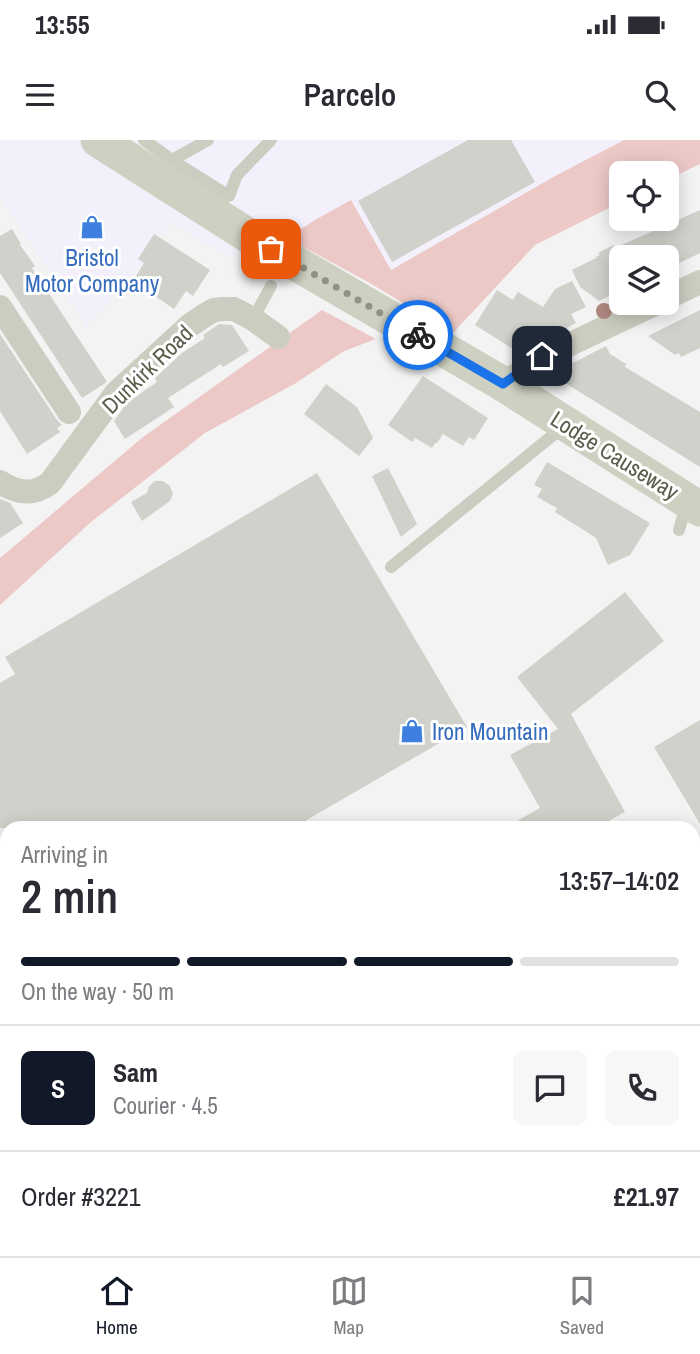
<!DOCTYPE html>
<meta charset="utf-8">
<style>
:root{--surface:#fff;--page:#f7f7f7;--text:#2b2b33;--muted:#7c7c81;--line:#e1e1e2;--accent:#111827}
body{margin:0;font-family:"Archivo Narrow",sans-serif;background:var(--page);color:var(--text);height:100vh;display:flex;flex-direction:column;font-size:26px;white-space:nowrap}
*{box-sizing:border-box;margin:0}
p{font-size:23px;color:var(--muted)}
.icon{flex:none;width:38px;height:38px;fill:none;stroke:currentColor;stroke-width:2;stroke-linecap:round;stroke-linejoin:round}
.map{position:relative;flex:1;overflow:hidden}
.sheet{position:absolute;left:0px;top:681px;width:700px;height:436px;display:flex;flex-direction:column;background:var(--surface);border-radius:21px 21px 0 0;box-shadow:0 4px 18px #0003}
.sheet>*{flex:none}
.fabs{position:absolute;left:609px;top:21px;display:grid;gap:14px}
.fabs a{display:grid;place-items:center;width:70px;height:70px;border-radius:10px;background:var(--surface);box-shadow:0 4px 18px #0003;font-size:35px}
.pin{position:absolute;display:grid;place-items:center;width:60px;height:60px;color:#fff;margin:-30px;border-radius:14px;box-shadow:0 4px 10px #0006}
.courier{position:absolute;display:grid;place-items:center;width:70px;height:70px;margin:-35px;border:5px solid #1a73e8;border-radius:50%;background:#fff;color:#222;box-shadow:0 2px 9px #0007}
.overview em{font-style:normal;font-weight:600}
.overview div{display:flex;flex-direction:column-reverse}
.overview{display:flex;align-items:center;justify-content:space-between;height:119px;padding:0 21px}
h1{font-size:46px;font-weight:600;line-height:52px}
.bar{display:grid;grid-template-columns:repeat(4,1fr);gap:10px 7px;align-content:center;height:84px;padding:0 21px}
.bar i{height:9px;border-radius:5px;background:var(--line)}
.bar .current{background:var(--accent)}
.bar p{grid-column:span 4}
.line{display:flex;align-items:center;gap:18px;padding:0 21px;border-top:2px solid var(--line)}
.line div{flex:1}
.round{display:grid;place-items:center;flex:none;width:74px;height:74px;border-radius:10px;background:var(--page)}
.status{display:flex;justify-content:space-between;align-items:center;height:49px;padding:0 35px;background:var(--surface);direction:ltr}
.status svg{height:19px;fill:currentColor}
header{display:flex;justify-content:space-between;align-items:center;height:91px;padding:0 21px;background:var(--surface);font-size:32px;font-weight:600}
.dock{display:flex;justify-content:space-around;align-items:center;height:98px;border-top:2px solid var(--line);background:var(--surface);font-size:19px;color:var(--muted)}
.dock a{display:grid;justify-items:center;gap:4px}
.dock .current{color:var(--accent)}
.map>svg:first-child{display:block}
.commercial{fill:#f4f0fb}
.green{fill:#ecc9c7}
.building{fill:#cfd1ca}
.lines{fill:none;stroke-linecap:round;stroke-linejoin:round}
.service{stroke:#cccdc0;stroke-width:12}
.minor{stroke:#cccdc0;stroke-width:24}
.secondary{stroke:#ced1c1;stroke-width:35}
.tree{fill:#b08880}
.done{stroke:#919287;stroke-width:7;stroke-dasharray:0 12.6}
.route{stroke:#1a73e8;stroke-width:9}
.labels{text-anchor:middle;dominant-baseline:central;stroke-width:6;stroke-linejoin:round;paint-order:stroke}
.shop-label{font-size:23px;fill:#366cbe;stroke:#fff}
.street-label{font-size:23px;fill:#5c5e4c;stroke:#fff}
</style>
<div class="status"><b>13:55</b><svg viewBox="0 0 49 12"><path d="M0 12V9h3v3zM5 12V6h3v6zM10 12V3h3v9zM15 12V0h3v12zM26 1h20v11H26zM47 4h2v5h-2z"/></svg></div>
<header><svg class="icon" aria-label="menu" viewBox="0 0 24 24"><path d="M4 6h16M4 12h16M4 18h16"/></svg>Parcelo<svg class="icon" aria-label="search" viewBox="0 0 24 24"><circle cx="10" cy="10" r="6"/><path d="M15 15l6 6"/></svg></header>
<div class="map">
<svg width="700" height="1116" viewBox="0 0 700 1116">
<rect width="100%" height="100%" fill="#f3f3f4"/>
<polygon class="commercial" points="0,0 624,0 557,35 491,74 368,142 271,90 232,118 171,83 138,129 87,186 0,56"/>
<g class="green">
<polygon points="624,0 700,0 700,24 667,40 667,33 621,33 621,62 535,105 453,193 368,142 287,98 315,80 351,60 391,130 557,35"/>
<polygon points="322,170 376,199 344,211 296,243 205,293 91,382 0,465 0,418 143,297"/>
</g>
<g class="building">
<polygon points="468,0 511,0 535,42 392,122 358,61"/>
<polygon points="700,70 700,113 667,129 667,117 621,117 621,150 599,161 580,147 572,130 598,117 595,117 600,115 598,113 614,105 615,108"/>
<polygon points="12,89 21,104 20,105 35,126 32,128 107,242 82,258 0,133 0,96"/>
<polygon points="154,94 210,130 193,156 186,151 174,169 133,141 144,123 138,119"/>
<polygon points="572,141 586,167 571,174 576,183 519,213 475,185 497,150 513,160 518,152 543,167 555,149"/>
<polygon points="700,170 700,208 681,217 679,213 675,215 648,196"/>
<polygon points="219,184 232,185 249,211 223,227 221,224 168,258 174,267 125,299 114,281 127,263 157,242 155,238 182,213 205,198 203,195"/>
<polygon points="0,194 57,280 62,285 57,288 60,292 27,314 0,271"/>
<polygon points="606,206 610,214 626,224 625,227 700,272 700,327 551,234"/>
<polygon points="423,236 488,278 474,300 469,297 463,306 443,294 437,303 435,303 432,308 415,298 412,302 388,285"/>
<polygon points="326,244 357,267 373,298 359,316 304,274"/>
<polygon points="547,322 650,383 630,415 608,425 596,398 555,372 557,368 537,357 542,349 534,345"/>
<polygon points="388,328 417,384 401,397 372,336"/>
<polygon points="317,333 467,587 293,688 0,688 0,543 15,534 5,517"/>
<polygon points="155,341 163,341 170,346 173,354 170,361 142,381 131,362 147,353 149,346"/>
<polygon points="0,359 10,363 23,383 0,398"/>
<polygon points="625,452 664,501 571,574 625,672 596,688 505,688 540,668 510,615 558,589 517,537"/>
<polygon points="700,580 700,684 654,607"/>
</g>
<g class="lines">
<g class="service">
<polyline points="144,0 172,20 229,56 237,35 271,0"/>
<polyline points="172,20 208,0"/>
<polyline points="253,179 271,146"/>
<polyline points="679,390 686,365"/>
<polyline points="391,427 563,287"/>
<polyline points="693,783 700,779"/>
<polyline points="693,798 700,810"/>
<polyline points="693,901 700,906"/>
<polyline points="693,925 700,920"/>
<polyline points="0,1063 7,1065"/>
<polyline points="166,1110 169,1116"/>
<polyline points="461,1110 465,1116"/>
</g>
<g class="minor">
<polyline points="667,158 700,142"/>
<polyline points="0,167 69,272"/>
<polyline points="503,244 543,217 657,163"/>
<path d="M0 342C17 353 33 356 50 343L116 253 189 186 205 175 214 170 223 169H234L253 179 278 197"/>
<polyline points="307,1110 310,1116"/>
</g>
<polyline class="secondary" points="98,0 249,96 503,244 700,369"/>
</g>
<circle class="tree" cx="604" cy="171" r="8"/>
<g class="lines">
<polyline class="done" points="271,109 418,195"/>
<polyline class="route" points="418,195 503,244 542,216"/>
</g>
<defs>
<g id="shop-bare" transform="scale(1.89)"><path d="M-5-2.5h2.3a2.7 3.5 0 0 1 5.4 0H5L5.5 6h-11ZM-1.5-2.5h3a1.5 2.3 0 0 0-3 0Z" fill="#3f7fe0" stroke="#fff" stroke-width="2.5" paint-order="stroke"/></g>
</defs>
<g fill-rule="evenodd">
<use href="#shop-bare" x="92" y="87"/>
<use href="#shop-bare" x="412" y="591"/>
</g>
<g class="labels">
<g class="shop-label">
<text x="92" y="117">Bristol<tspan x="92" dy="26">Motor Company</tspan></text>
<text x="432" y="591" text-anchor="start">Iron Mountain</text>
</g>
<g class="street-label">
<text transform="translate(147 229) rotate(-44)">Dunkirk Road</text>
<text transform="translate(615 315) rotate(32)">Lodge Causeway</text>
</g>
</g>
</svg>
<div class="fabs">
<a><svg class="icon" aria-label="locate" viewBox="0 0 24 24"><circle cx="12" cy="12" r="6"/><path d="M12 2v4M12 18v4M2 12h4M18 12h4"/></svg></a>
<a><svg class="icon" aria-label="layers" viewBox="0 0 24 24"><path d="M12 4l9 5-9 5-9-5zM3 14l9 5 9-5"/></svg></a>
</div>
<div class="pin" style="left:271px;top:109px;background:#ea580c"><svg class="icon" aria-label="bag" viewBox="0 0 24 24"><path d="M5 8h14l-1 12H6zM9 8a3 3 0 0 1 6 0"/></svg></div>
<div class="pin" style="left:542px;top:216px;background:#1f2937"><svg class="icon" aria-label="home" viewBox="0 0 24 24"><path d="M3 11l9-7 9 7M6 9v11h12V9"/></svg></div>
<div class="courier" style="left:418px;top:195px"><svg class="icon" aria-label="bike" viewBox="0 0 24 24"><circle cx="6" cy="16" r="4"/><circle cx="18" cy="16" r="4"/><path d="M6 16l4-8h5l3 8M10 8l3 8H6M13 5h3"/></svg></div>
<section class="sheet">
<div class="overview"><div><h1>2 min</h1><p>Arriving in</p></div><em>13:57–14:02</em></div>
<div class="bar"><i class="current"></i><i class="current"></i><i class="current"></i><i></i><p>On the way · 50 m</p></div>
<div class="line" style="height:126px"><b class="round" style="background:var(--accent);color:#fff">S</b><div><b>Sam</b><p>Courier · 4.5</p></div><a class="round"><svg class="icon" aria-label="chat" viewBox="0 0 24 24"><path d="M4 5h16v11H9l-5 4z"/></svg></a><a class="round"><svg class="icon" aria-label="phone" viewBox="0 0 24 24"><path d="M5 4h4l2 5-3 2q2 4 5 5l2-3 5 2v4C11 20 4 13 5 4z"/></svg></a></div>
<div class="line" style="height:91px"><div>Order #3221</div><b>£21.97</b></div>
</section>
</div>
<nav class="dock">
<a class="current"><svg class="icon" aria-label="home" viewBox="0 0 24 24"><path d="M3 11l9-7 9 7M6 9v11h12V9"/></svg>Home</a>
<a><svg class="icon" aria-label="map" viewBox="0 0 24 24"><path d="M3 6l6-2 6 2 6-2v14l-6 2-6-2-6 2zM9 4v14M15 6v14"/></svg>Map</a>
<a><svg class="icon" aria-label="saved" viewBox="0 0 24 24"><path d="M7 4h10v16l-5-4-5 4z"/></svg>Saved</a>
</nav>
